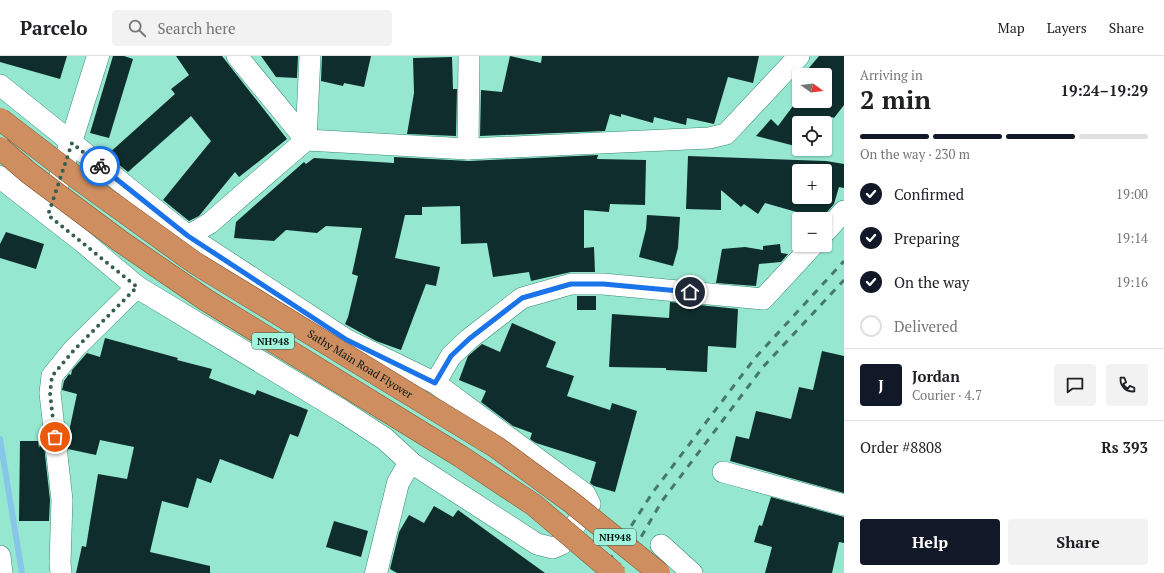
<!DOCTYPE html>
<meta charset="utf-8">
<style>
:root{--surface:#fff;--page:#f2f2f2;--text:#202124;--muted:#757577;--line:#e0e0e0;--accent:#111827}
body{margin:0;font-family:"PT Serif",serif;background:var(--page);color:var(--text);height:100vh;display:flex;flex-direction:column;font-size:15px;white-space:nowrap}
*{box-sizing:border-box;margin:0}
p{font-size:13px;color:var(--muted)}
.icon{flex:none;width:22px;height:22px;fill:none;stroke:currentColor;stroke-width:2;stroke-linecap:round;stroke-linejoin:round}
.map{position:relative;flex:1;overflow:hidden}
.panel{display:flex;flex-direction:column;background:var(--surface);width:320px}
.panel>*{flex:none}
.needle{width:26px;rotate:105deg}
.tools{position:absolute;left:792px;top:12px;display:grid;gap:8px}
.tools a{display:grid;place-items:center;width:40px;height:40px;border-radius:4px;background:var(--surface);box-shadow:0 1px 3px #0004;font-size:20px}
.pin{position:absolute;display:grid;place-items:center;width:34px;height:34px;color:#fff;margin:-17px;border:2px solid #fff;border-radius:50%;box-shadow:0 1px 4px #0007}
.courier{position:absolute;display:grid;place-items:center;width:40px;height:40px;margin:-20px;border:3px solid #1a73e8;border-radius:50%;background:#fff;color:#222;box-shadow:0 1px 5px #0007}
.head em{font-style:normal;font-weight:600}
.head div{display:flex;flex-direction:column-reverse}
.head{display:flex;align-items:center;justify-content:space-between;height:68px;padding:0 16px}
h1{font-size:26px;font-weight:600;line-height:30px}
.bar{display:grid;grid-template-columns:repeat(4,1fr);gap:6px 4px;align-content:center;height:48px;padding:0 16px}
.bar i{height:5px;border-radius:3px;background:var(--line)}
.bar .selected{background:var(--accent)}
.bar p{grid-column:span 4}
.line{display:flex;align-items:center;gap:10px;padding:0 16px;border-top:1px solid var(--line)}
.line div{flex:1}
.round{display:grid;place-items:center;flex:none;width:42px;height:42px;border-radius:4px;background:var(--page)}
ol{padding:0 16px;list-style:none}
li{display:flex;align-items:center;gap:12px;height:44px}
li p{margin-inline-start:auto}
li .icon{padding:4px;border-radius:50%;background:var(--accent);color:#fff;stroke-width:4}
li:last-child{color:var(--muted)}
li i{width:22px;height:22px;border:2px solid var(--line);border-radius:50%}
.button{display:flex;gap:8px;margin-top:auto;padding:8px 16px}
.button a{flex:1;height:46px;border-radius:4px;background:var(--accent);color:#fff;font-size:16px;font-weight:600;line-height:46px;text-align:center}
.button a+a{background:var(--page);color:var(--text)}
header{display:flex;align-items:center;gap:24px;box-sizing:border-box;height:56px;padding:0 20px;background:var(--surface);border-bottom:1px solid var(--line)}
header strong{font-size:19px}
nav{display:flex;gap:22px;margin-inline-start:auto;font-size:14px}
.search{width:280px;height:36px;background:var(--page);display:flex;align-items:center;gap:10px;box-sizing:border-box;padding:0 14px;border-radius:4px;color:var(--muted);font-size:15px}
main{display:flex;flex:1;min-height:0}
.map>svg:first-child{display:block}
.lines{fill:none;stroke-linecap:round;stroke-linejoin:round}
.stream{stroke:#87c6e9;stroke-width:6}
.building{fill:#102d2d;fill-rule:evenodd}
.minor-casing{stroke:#378b75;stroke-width:22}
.tertiary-casing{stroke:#378b75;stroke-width:23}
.minor{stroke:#fff;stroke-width:21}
.tertiary{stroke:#fff;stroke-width:22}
.rail{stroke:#467869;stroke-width:3;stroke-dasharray:7 7;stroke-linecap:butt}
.trunk-bridge-casing{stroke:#7e522b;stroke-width:23;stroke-linecap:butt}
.trunk-bridge{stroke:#ce8e60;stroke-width:22}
.done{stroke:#345f53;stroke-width:4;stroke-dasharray:0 7.2}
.route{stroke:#1a73e8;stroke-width:5}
.labels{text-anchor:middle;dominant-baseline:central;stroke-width:4;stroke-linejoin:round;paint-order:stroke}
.shield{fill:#a2f4dc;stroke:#31594d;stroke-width:1}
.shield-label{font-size:10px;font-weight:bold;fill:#001610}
.street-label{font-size:11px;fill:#001610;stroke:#a2f4dc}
</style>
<header>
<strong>Parcelo</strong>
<div class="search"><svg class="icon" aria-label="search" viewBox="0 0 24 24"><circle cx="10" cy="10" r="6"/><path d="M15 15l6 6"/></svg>Search here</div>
<nav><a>Map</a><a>Layers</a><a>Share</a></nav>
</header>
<main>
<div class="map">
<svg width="844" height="517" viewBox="0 0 844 517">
<rect width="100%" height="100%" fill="#95e7cf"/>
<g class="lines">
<polyline class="stream" points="0,383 22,517"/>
</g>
<g class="building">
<polygon points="0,0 67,0 60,23 0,6"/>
<polygon points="113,0 124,0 133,3 109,82 90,77"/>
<polygon points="176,0 222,0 287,83 239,121 235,116 199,160 189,165 163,144 211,85 191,60 128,116 107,99 175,38 171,33 189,19"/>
<polygon points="261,0 298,0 297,22 276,21"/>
<polygon points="322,0 371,0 364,31 344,27 343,30 321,25"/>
<polygon points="510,0 541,7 542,0 759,0 753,27 728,21 714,68 687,62 686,69 654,61 653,67 621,58 621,61 610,58 605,75 480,80 481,34 502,36"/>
<polygon points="819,0 844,0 844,49 834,62 832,61 825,68 825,67 799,67 799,91 756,80 771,63 778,70 799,42 799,45 825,45 825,19 803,19"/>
<polygon points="452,1 453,33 457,33 456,80 407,78 414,37 413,2"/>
<polygon points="598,99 597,103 646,104 645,149 610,148 609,156 584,154 584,192 594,191 595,216 571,216 531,225 529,216 493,221 487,187 461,188 460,150 422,151 422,159 405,159 395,202 440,211 436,230 426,228 401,294 376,285 345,268 348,261 358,220 352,218 362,172 326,170 317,177 286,174 274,185 234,182 236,166 304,106 306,108 314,102 394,107 394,101 469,105"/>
<path d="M688 100 826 105 844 108V132L839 131 834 148 821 163 765 147 758 158 744 148 741 151 721 134V154L686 153ZM799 115H825V141H799Z"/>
<polygon points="647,159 680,161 678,192 673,210 639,201 646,173"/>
<polygon points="6,176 44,188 36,213 0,202 0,188"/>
<polygon points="780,188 781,197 788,198 781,206 759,208 756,230 716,227 722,193 745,191 763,194 763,190"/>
<rect x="577" y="240" width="19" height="14"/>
<polygon points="670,246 738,253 736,292 708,290 707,316 666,314 666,312 609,311 612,258 669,262"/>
<polygon points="512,267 556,286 546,311 574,320 567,340 610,354 612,347 637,355 615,436 594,430 590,427 596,406 536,387 530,383 532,377 513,370 481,346 486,335 459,324 468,300 482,288 500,296"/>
<polygon points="105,282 178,302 177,304 212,313 209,322 255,339 257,334 308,354 298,381 290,378 273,423 220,403 211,427 197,422 188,452 162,445 150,496 210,510 210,517 76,517 82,490 86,491 98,418 127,423 134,391 100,384 96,399 68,393 67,385 77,338 62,334 64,325 69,318 71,319 72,314 87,297 100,301"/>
<polygon points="822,295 844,300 844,437 730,405 736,380 749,383 756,355 791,363 799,331 813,334"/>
<polygon points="43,380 50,444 49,465 19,465 20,385 38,385 39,392"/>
<polygon points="771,441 844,461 844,487 839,486 832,517 765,517 772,491 754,486 759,469 762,470"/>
<polygon points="434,450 453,461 458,454 545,517 397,517 390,513 399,476 409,459 424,467"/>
<polygon points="334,465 368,475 361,501 326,491"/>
</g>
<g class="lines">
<g class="minor-casing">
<g id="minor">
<polyline points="237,0 306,84"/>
<polyline points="0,29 188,180 347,284 435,327 585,438 590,448 562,488 553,492 537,488 410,406"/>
<polyline points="306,84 310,0"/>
<polyline points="468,93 469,0"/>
<polyline points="825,176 844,155"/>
<polyline points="188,180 210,167 306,84 468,93 709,82 726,78 799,0"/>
<polyline points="435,327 451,300 469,283 522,242 571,228 603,228 763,243 813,189"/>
<polyline points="723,416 844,449"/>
<polyline points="661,489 692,517"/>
<polyline points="0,500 2,517"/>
<polyline points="61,517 60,507 62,444 50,337 52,320 74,293 137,231"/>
</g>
</g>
<g class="tertiary-casing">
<g id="tertiary">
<polyline points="0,121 81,184 137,231 342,355 385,383 410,406 398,427 376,517"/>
<polyline points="50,153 98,0"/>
</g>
</g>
<use href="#minor" class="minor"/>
<use href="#tertiary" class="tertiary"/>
<g class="rail">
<polyline points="601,517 653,436 755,302 844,205"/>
<polyline points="620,517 662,445 763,311 844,224"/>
</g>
<g class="trunk-bridge-casing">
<g id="trunk-bridge">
<path id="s1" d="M0 63 73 119 195 207 496 391 571 446 659 517"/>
<polyline points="0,92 29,117 120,185 206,244 460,400 534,449 614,517"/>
</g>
</g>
<use href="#trunk-bridge" class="trunk-bridge"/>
</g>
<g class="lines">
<polyline class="done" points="55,381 50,337 52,320 74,294 137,231 48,159 72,87 100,110"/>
<polyline class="route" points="100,110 188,180 347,284 435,327 451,300 469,283 522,242 571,228 603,228 690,236"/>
</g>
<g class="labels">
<g class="shield">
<rect x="252" y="277" width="42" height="16" rx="3"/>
<rect x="594" y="473" width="42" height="16" rx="3"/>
</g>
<g class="shield-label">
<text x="273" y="285">NH948</text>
<text x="615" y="481">NH948</text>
</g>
<g class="street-label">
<text stroke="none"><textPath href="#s1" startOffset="436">Sathy Main Road Flyover</textPath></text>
</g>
</g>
</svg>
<div class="tools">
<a><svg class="needle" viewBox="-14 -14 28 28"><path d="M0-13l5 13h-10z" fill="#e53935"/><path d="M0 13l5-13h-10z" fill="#757577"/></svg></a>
<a><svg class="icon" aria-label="locate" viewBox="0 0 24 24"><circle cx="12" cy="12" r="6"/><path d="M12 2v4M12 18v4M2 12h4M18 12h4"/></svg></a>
<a>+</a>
<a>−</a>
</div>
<div class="pin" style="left:55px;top:381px;background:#ea580c"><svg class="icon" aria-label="bag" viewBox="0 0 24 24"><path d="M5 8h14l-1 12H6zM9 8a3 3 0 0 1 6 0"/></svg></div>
<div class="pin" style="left:690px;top:236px;background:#1f2937"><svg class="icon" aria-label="home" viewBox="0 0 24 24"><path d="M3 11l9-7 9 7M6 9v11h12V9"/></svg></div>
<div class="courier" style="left:100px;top:110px"><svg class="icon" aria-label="bike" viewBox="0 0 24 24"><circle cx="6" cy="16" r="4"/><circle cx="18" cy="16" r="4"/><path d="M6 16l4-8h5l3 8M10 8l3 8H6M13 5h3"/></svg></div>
</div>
<section class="panel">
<div class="head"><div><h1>2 min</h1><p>Arriving in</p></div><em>19:24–19:29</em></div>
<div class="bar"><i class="selected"></i><i class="selected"></i><i class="selected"></i><i></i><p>On the way · 230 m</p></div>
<ol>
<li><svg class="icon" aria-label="check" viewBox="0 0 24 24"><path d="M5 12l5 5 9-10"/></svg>Confirmed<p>19:00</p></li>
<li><svg class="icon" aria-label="check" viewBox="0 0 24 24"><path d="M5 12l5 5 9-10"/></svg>Preparing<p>19:14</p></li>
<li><svg class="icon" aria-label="check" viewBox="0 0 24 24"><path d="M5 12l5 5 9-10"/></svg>On the way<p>19:16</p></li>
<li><i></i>Delivered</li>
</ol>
<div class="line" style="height:72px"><b class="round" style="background:var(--accent);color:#fff">J</b><div><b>Jordan</b><p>Courier · 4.7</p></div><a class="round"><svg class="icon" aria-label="chat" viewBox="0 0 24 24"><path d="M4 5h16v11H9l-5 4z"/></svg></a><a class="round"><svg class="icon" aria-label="phone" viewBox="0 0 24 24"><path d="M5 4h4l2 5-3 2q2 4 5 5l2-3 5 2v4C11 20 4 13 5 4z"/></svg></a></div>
<div class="line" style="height:52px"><div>Order #8808</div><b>Rs 393</b></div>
<div class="button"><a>Help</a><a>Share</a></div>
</section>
</main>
